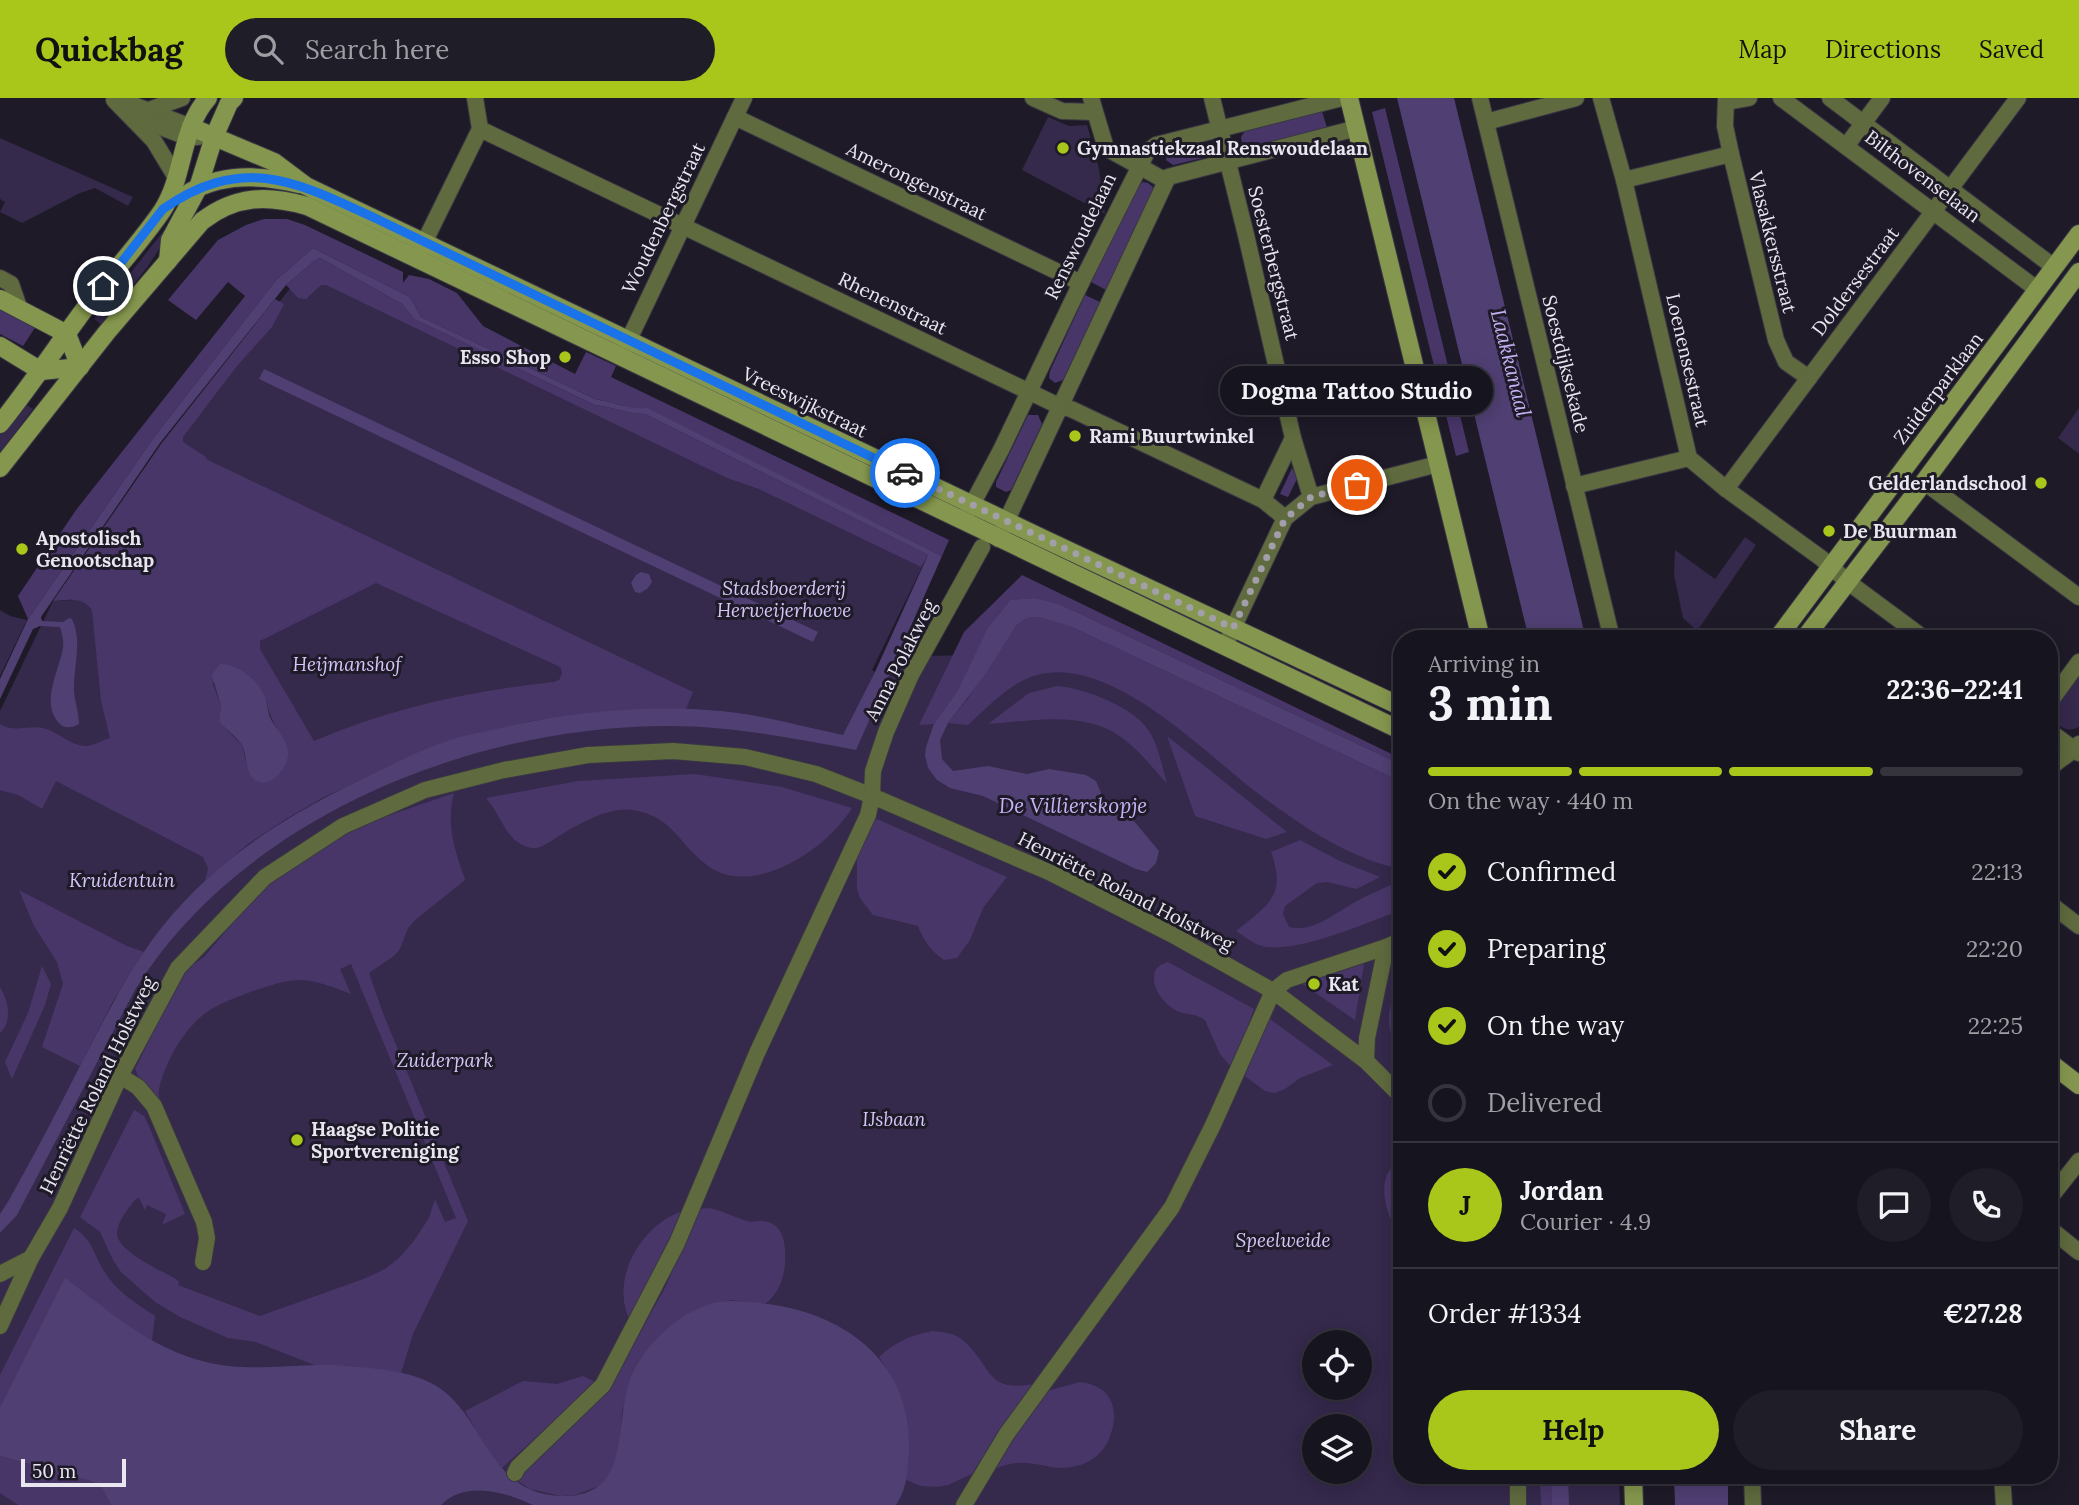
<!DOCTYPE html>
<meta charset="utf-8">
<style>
:root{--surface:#16141e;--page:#1f1d27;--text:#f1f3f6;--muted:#9e9ea4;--line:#35333c;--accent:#a9c71b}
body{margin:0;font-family:Lora,serif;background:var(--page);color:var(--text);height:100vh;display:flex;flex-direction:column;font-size:26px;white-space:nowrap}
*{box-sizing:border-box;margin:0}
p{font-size:23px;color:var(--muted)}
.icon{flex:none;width:38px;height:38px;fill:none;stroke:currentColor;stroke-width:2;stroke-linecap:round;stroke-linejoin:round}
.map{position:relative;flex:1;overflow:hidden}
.sheet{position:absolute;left:1393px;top:532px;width:665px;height:854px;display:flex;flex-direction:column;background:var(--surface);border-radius:28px;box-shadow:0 4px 18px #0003,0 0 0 2px var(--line)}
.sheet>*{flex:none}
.fabs{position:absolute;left:1302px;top:1232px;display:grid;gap:14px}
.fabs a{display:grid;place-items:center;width:70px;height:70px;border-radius:50%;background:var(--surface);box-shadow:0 4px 18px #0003,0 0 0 2px var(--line);font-size:35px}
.scale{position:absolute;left:21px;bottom:18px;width:105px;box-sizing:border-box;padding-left:7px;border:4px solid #e9e6f0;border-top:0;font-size:19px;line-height:24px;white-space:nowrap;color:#e9e6f0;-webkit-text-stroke:5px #1e1a28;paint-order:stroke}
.pin{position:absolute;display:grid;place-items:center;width:60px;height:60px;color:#fff;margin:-30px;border:4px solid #fff;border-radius:50%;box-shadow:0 2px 7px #0007}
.courier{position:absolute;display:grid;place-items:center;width:70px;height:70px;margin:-35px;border:5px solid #1a73e8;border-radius:50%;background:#fff;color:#222;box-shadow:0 2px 9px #0007}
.bubble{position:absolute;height:49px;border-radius:24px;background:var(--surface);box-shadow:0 4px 18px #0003,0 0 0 2px var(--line);font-size:23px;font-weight:700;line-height:49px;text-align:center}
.summary em{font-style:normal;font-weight:700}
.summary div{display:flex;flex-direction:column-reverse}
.summary{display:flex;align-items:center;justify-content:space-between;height:119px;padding:0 35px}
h1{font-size:46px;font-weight:700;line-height:52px}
.bar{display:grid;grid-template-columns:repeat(4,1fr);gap:10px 7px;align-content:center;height:84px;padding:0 35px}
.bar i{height:9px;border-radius:5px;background:var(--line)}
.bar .current{background:var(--accent)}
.bar p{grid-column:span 4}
.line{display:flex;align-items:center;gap:18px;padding:0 35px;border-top:2px solid var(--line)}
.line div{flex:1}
.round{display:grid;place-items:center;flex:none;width:74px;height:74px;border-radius:37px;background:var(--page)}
ol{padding:0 35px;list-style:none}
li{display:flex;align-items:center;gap:21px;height:77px}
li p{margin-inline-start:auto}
li .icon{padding:7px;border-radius:50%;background:var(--accent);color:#111;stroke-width:4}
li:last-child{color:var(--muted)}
li i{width:38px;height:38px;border:4px solid var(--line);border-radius:50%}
.cta{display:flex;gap:14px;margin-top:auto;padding:14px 35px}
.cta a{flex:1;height:80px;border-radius:42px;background:var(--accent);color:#111;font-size:28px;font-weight:700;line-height:80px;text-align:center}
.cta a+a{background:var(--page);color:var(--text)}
header{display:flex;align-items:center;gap:42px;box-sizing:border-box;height:98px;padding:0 35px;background:var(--accent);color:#111}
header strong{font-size:33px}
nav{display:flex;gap:38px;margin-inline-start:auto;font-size:24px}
.search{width:490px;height:63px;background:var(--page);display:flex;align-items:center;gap:18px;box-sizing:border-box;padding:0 24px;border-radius:38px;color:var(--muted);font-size:26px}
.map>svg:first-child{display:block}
.green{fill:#35294c;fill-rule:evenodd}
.forest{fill:#483669;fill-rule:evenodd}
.water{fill:#503f73}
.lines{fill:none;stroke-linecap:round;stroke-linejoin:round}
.street-casing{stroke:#3a3744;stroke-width:18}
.secondary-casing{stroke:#3a3744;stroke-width:20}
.street{stroke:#5f6a3e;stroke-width:16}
.secondary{stroke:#85974e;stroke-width:18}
.done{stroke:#a29faa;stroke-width:7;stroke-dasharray:0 12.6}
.route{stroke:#1a73e8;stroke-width:9}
.poi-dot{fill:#a9c71b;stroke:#1e1a28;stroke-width:2.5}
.labels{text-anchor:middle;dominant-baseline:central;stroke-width:6;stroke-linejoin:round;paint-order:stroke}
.poi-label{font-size:19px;font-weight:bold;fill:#e9e6f0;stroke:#1e1a28;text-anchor:start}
.street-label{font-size:19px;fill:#e9e6f0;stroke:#1e1a28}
.park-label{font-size:19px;font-style:italic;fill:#d4c6f8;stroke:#1e1a28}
.water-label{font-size:21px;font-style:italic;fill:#c5b1f3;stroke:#1e1a28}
</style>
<header>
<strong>Quickbag</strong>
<div class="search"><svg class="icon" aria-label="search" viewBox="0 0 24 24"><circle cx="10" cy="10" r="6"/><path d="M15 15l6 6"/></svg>Search here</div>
<nav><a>Map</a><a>Directions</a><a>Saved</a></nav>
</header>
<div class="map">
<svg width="2079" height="1407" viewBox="0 0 2079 1407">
<rect width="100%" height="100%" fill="#1e1a28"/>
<g class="green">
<polygon points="1048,19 1069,28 1087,27 1099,71 1105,116 1022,72"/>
<polygon points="0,40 133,99 128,108 95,90 80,95 22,125 0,114 5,104 0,101"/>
<polygon points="169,126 173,130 148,168 102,227 94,221"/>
<path d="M309 167 727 380 736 362 928 457 872 572 875 574 857 612 891 559 963 557 1020 482 1402 663V1377H1619L1620 1407H0V613L53 503 72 502 180 327ZM1314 1244H1360V1290H1314ZM1314 1328H1360V1374H1314Z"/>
<polygon points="25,306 33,311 0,354 0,337"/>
<polygon points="2079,310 2079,354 2078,355 2058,340"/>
<polygon points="1745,439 1756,447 1697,533 1683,520 1674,477 1675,452 1715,481"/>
<polygon points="0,512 10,518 27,522 0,578"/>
<path d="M2079 577V629C2066 636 2053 627 2053 612Z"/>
</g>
<g class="forest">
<polygon points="1385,10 1469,354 1456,358 1372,14"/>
<polygon points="1322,13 1327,30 1248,49 1242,46 1241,39 1245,33"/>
<polygon points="1199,44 1206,47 1207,54 1203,60 1173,67 1166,62 1167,54"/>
<polygon points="1143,84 1148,85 1153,89 1152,95 1106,192 1091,184 1138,88"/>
<path d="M264 121H287L305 127 403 174V185L409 177 429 181 457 195 483 228 575 276 586 254 616 268 611 279 949 442 942 458 647 311C630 312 613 304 595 301L421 219 410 199 313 150 276 182 154 339 28 521 18 498 76 412 245 198 228 184 196 222 168 202 218 142 246 127Z"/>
<path d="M320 160 402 206 414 221 595 307C612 309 628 316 645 316L928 457 921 469 759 391 727 380 326 187H321L306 201 298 200 286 187 313 164Z"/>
<polygon points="1085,197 1100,204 1063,282 1055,285 1049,280 1050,273"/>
<path d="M275 201 284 206 272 229 237 268 183 339V344L206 359V361L693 594 686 611 588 616 532 623 444 644 324 699 286 721 248 746 205 783 208 770 203 759 56 683 42 711 18 697 0 692V626C15 635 27 627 43 630 57 633 70 647 84 648 92 649 102 642 110 640L101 603 92 512C82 498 68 502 53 503L161 346ZM376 485 556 567 561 570 562 576 559 582 554 584C470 593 391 610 314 643L260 551V543ZM212 584 267 603C269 625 287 639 288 661L249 675 242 647 219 624 221 608Z"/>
<polygon points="0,210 36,228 23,248 0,236"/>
<polygon points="1028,317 1038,317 1042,326 1011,392 1006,394 996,389 996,384"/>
<polygon points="1292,370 1298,379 1288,399 1280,396"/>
<polygon points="1022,477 1402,661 1402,667 1059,506 1035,500 1010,502 998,517 958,592 934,626 919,627 964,534"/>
<path d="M1039 519 1072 529 1402 684V771C1348 761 1299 726 1256 694 1203 653 1110 557 1037 577 1009 585 989 608 968 627L948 625 968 600 1016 528 1027 520Z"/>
<path d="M1057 588C1084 590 1134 609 1149 633 1159 649 1162 669 1167 686 1152 669 1139 652 1121 639 1084 612 1031 623 988 626L1029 595Z"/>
<polygon points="1167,638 1287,734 1266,741 1195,718"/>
<path d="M695 676 782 689 852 710C828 750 754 801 708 768 678 746 674 719 633 712 609 708 579 726 559 738 552 742 544 749 536 750 529 751 522 747 516 743 504 733 497 712 486 700L578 683Z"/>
<path d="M454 695C446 727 454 750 465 781L464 783 415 822 408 830 400 851 394 858 369 875 383 915 468 1123 413 1236 401 1275 350 1268 314 1267 256 1244 228 1240 180 1219 155 1204 121 1174 113 1162 100 1134 80 1119 134 1012 144 1018 149 1028 185 1116 162 1127 166 1116 147 1107 145 1112 139 1100 136 1101C129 1109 118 1123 117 1134 115 1152 162 1173 176 1181L179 1184 178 1187 260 1218 366 1180 385 1171 399 1160 413 1144 429 1120 435 1101 445 1124 456 1120 351 866 340 871 351 896C336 890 320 884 304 882 287 881 272 887 256 892 238 899 218 905 203 917 182 934 165 965 159 991 158 999 161 1010 162 1018L149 1002 135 971 184 873 204 859 268 783 310 753 361 727Z"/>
<path d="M877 721 1007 779 983 810 970 842 957 860 944 862C931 853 924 843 918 828L873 817 860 800 857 791V757L873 723Z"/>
<path d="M1300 742 1340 763 1380 779 1356 791 1327 784 1317 785 1285 808 1283 816 1289 829C1314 835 1335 815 1355 804 1369 796 1385 790 1400 783L1402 812C1370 823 1291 859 1259 847 1252 845 1243 837 1236 833 1268 807 1287 798 1271 754Z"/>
<polygon points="19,792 127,848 144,854 113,903 80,968 42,949 63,886 57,864 34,828"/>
<polygon points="1361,863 1364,866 1355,922 1301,885"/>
<path d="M1168 864 1254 911 1232 970 1220 956 1205 922C1197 916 1188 917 1179 914 1166 908 1153 893 1154 879 1154 870 1161 866 1168 864Z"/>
<polygon points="42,868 51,886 45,907 12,981 5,964 28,915"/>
<path d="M1402 876V955L1401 956C1381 927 1389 906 1402 876Z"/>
<path d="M0 889C8 902 13 923 0 935Z"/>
<polygon points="1266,918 1333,967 1300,980 1285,991 1275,995 1265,993 1242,976"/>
<path d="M1402 1059V1148C1393 1125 1378 1101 1387 1077 1390 1070 1397 1064 1402 1059Z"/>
<path d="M710 1110C723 1113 734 1119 747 1123 752 1125 757 1122 763 1123 786 1125 786 1151 785 1167 783 1183 778 1196 765 1206L730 1202 649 1250 631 1280 622 1314 620 1348 617 1363 608 1378 599 1388 575 1397 561 1398 530 1391 515 1381 624 1264 666 1188 699 1111Z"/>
<path d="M683 1113 667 1153 631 1224C608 1183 641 1126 683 1113Z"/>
<path d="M74 1130C94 1142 95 1162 108 1179 120 1196 139 1207 155 1218L152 1243 138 1234 0 1310V1277Z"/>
<path d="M932 1233C946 1234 959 1236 968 1247 993 1273 988 1294 1034 1286L972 1376 948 1387 937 1389 921 1388 906 1382C915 1342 903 1292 879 1259 895 1244 911 1237 932 1233Z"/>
<polygon points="583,1278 594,1283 562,1316 502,1370 491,1358 465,1313 523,1283 557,1286"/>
<path d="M1080 1284C1093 1286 1105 1290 1111 1303 1115 1313 1115 1324 1111 1335 1104 1362 1077 1373 1051 1369 1040 1367 1029 1364 1018 1365 1009 1365 1000 1369 991 1372L1047 1293Z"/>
<polygon points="0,1358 91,1383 102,1390 111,1407 18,1407 0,1395"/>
<polygon points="1540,1377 1551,1377 1552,1407 1541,1407"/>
</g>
<g class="water">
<polygon points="1397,0 1454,0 1586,541 1529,541"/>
<path d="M313 150 410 199 421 219 595 301C613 304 630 312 647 310L942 458 856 652C791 640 728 627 662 628 467 630 241 721 135 892L17 1117 0 1135V1116L9 1102C34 1057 58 1012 81 966 106 918 129 871 162 829 218 759 292 714 371 677 395 665 419 653 444 644 461 638 478 635 496 631 564 615 637 607 707 612 753 614 798 628 843 637L875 574 928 457 645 316C628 316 612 309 595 307L414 221 402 206 320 160 313 164 286 187 160 345 41 519 42 523 63 524 69 520 72 521C83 544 73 569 74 593 75 604 79 616 79 626 72 630 64 631 59 625 40 605 59 573 63 550 64 543 62 536 60 529L40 528 33 531 0 601V581L28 521 154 339 276 182Z"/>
<polygon points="264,271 818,534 813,544 259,281"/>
<polygon points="641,474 649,476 652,484 647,491 640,495 635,494 631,485 636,477"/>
<polygon points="1035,500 1059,506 1402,667 1402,684 1072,529 1039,519 1027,520 1016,528 984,578 948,625 940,642 942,661 953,673 988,668 1027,676 1049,671 1086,677 1096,683 1106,707 1117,716 1133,722 1159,753 1156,765 1147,774 1136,771 983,698 950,690 937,682 928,670 925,658 926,649 934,626 958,592 988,530 1010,502"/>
<path d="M220 566C238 566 258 582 265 599 268 606 267 613 270 620 276 631 286 640 288 653 291 667 270 693 255 682 244 674 248 658 242 647 237 639 226 631 219 624L221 608 212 577Z"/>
<path d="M65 1180C109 1213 151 1251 206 1264 242 1273 282 1268 318 1267 338 1266 358 1269 378 1271 395 1273 413 1276 429 1284 486 1311 484 1397 563 1398 634 1399 613 1322 631 1279 644 1248 675 1218 707 1207 724 1201 742 1203 760 1205 841 1213 911 1261 909 1350 909 1368 907 1392 896 1407H533C506 1394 465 1382 441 1407H111L102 1390 91 1383 0 1358V1310Z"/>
<polygon points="1551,1377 1568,1377 1569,1407 1552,1407"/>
<polygon points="1674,1377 1728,1377 1728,1407 1675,1407"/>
</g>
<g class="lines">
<g class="street-casing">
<g id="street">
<polyline points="1033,0 1062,13 1094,14"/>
<polyline points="1091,0 1106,50 1166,83"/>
<polyline points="1212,0 1246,137 1293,340 1311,399"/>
<polyline points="1480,0 1612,541"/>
<polyline points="1601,0 1624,82 1689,360 1726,391 1821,460 1848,484 1925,541"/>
<polyline points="1726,0 1725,28 1731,56 1776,242 1786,264 1809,280"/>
<polyline points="1781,0 2038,192"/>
<polyline points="1830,0 2054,169"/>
<polyline points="114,2 154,43 177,81"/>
<polyline points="117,3 131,6 191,29"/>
<polyline points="1727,4 1749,0"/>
<polyline points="149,12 182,0"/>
<polyline points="735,19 1081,185"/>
<polyline points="137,20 187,39 198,39"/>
<polyline points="1486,24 1576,0"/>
<polyline points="480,31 1061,309 1071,311 1263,402 1285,420"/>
<polyline points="1847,47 1882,0"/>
<polyline points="1624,82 1731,56"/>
<polyline points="419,155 480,31 475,0"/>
<polyline points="0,180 11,186 20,212"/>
<polyline points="623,254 744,0"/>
<polyline points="1924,384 2079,499"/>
<polyline points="1574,388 1689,360"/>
<polyline points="1726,391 2018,0"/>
<polyline points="1263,402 1293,340"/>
<polyline points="966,418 1001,352 1081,185 1147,54 1156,47 1342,0"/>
<polyline points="998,441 1168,79 1357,30"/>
<polyline points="1228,541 1285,420 1311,399 1438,366"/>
<polyline points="2049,605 2079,564"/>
<polyline points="2049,633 2079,655"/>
<path d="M2049 672C2058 660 2070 658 2079 646"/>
<polyline points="2049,805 2079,828"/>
<polyline points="1366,963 1367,940 1386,849 1402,842"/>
<polyline points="120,978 138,989 154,1008 204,1124 207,1140 203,1164"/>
<polyline points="2049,1101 2079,1063"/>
<polyline points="2049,1130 2079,1154"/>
<polyline points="0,1176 31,1160"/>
<polyline points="0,1228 31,1160 60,1110 120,978 178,870 265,779 343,728 425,692 504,672 588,657 673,653 745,659 816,676 872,698 1051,775 1171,836 1273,893 1366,963 1402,999"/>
<polyline points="515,1375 518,1369 603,1287 677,1145 757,955 868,717 872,698 873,673 886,634 911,577 982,449"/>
<polyline points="1518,1377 1518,1407"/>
<polyline points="1752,1377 1753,1407"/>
<polyline points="2002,1377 2004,1407"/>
<polyline points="964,1407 1006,1337 1172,1109 1213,1027 1273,893 1287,882 1386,849"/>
</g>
</g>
<g class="secondary-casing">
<g id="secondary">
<polyline points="1349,0 1481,541"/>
<polyline points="191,29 274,64 306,88 1044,441 1402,609"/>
<path d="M190 94C223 75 263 77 299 86"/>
<polyline points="168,163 170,142 198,90 214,39 229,5 234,0"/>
<polyline points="0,201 67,236 80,269"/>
<polyline points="0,248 41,273 80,269"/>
<path d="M0 326C31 287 59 245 89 205 113 174 140 145 162 113 185 78 180 31 208 0"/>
<path d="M0 370 107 234 202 123C236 97 267 97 307 108L1402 633"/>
<polyline points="1777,541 2079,136"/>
<polyline points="1804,541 1924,384 2079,174"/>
<polyline points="2049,964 2079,987"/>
<polyline points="1633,1377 1634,1407"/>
</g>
</g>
<use href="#street" class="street"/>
<use href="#secondary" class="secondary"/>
</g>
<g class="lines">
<polyline class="done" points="905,375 1233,530 1285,421 1311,399 1357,387"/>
<path class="route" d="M103 188 163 111C244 55 297 84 377 121L905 375"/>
</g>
<g class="poi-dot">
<circle cx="1063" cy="50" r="7"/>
<circle cx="565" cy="259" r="7"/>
<circle cx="1075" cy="338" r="7"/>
<circle cx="2041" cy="385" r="7"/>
<circle cx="1829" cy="433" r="7"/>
<circle cx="22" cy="451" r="7"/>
<circle cx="1314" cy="886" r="7"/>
<circle cx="297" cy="1042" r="7"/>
</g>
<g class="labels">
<g class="poi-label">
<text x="1077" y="50">Gymnastiekzaal Renswoudelaan</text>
<text x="551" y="259" text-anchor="end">Esso Shop</text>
<text x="1089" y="338">Rami Buurtwinkel</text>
<text x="2027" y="385" text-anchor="end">Gelderlandschool</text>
<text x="1843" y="433">De Buurman</text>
<text x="36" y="440">Apostolisch<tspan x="36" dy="22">Genootschap</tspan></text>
<text x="1328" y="886">Kat</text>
<text x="311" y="1031">Haagse Politie<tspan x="311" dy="22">Sportvereniging</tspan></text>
</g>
<g class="street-label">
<text transform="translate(1923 78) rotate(37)">Bilthovenselaan</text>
<text transform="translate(917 83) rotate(26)">Amerongenstraat</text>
<text transform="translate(663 120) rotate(-64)">Woudenbergstraat</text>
<text transform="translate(1080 138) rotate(-64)">Renswoudelaan</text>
<text transform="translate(1773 144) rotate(76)">Vlasakkersstraat</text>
<text transform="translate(1274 165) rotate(76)">Soesterbergstraat</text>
<text transform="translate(1855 183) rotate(-53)">Doldersestraat</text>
<text transform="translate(893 205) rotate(26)">Rhenenstraat</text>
<text transform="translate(1688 262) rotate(77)">Loenensestraat</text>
<text transform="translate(1566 266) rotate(76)">Soestdijksekade</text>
<text transform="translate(1938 290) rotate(-53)">Zuiderparklaan</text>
<text transform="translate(805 304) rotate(26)">Vreeswijkstraat</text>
<text transform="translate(900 562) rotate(-63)">Anna Polakweg</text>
<text transform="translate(1126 793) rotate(27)">Henriëtte Roland Holstweg</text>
<text transform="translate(97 987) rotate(-64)">Henriëtte Roland Holstweg</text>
</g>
<g class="park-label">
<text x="784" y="490">Stadsboerderij<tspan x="784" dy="22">Herweijerhoeve</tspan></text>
<text x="347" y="566">Heijmanshof</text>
<text x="122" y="782">Kruidentuin</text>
<text x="445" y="962">Zuiderpark</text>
<text x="894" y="1021">IJsbaan</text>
<text x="1283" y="1142">Speelweide</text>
</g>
<g class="water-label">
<text transform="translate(1511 265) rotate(76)">Laakkanaal</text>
<text x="1073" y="707">De Villierskopje</text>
</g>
</g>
</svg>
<div class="fabs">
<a><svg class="icon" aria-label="locate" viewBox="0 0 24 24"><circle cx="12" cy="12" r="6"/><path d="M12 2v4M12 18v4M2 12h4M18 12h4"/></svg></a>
<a><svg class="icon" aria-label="layers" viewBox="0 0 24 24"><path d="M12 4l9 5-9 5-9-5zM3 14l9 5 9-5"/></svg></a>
</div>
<div class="scale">50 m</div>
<div class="pin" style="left:1357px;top:387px;background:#ea580c"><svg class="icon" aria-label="bag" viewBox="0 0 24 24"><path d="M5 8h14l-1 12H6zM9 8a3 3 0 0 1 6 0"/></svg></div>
<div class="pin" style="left:103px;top:188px;background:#1f2937"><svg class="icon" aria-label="home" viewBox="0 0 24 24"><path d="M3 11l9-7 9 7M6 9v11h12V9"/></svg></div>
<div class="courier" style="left:905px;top:375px"><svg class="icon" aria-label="car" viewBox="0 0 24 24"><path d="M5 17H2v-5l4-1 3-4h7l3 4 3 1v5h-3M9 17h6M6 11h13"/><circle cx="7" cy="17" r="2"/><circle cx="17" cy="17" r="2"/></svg></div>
<div class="bubble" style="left:1220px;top:268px;width:273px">Dogma Tattoo Studio</div>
<section class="sheet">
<div class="summary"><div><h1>3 min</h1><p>Arriving in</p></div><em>22:36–22:41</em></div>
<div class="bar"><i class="current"></i><i class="current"></i><i class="current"></i><i></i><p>On the way · 440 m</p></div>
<ol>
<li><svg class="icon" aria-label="check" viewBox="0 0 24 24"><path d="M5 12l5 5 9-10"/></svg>Confirmed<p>22:13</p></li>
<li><svg class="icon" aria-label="check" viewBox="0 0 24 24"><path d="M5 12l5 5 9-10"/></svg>Preparing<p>22:20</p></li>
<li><svg class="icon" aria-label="check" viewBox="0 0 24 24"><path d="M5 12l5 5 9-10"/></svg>On the way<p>22:25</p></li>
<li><i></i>Delivered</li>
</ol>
<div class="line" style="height:126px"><b class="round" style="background:var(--accent);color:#111">J</b><div><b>Jordan</b><p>Courier · 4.9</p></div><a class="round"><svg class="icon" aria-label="chat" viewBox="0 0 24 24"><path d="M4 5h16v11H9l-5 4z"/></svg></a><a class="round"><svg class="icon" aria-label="phone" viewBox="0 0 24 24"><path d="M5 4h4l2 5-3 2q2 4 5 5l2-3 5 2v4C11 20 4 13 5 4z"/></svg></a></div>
<div class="line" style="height:91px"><div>Order #1334</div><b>€27.28</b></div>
<div class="cta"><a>Help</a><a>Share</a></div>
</section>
</div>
